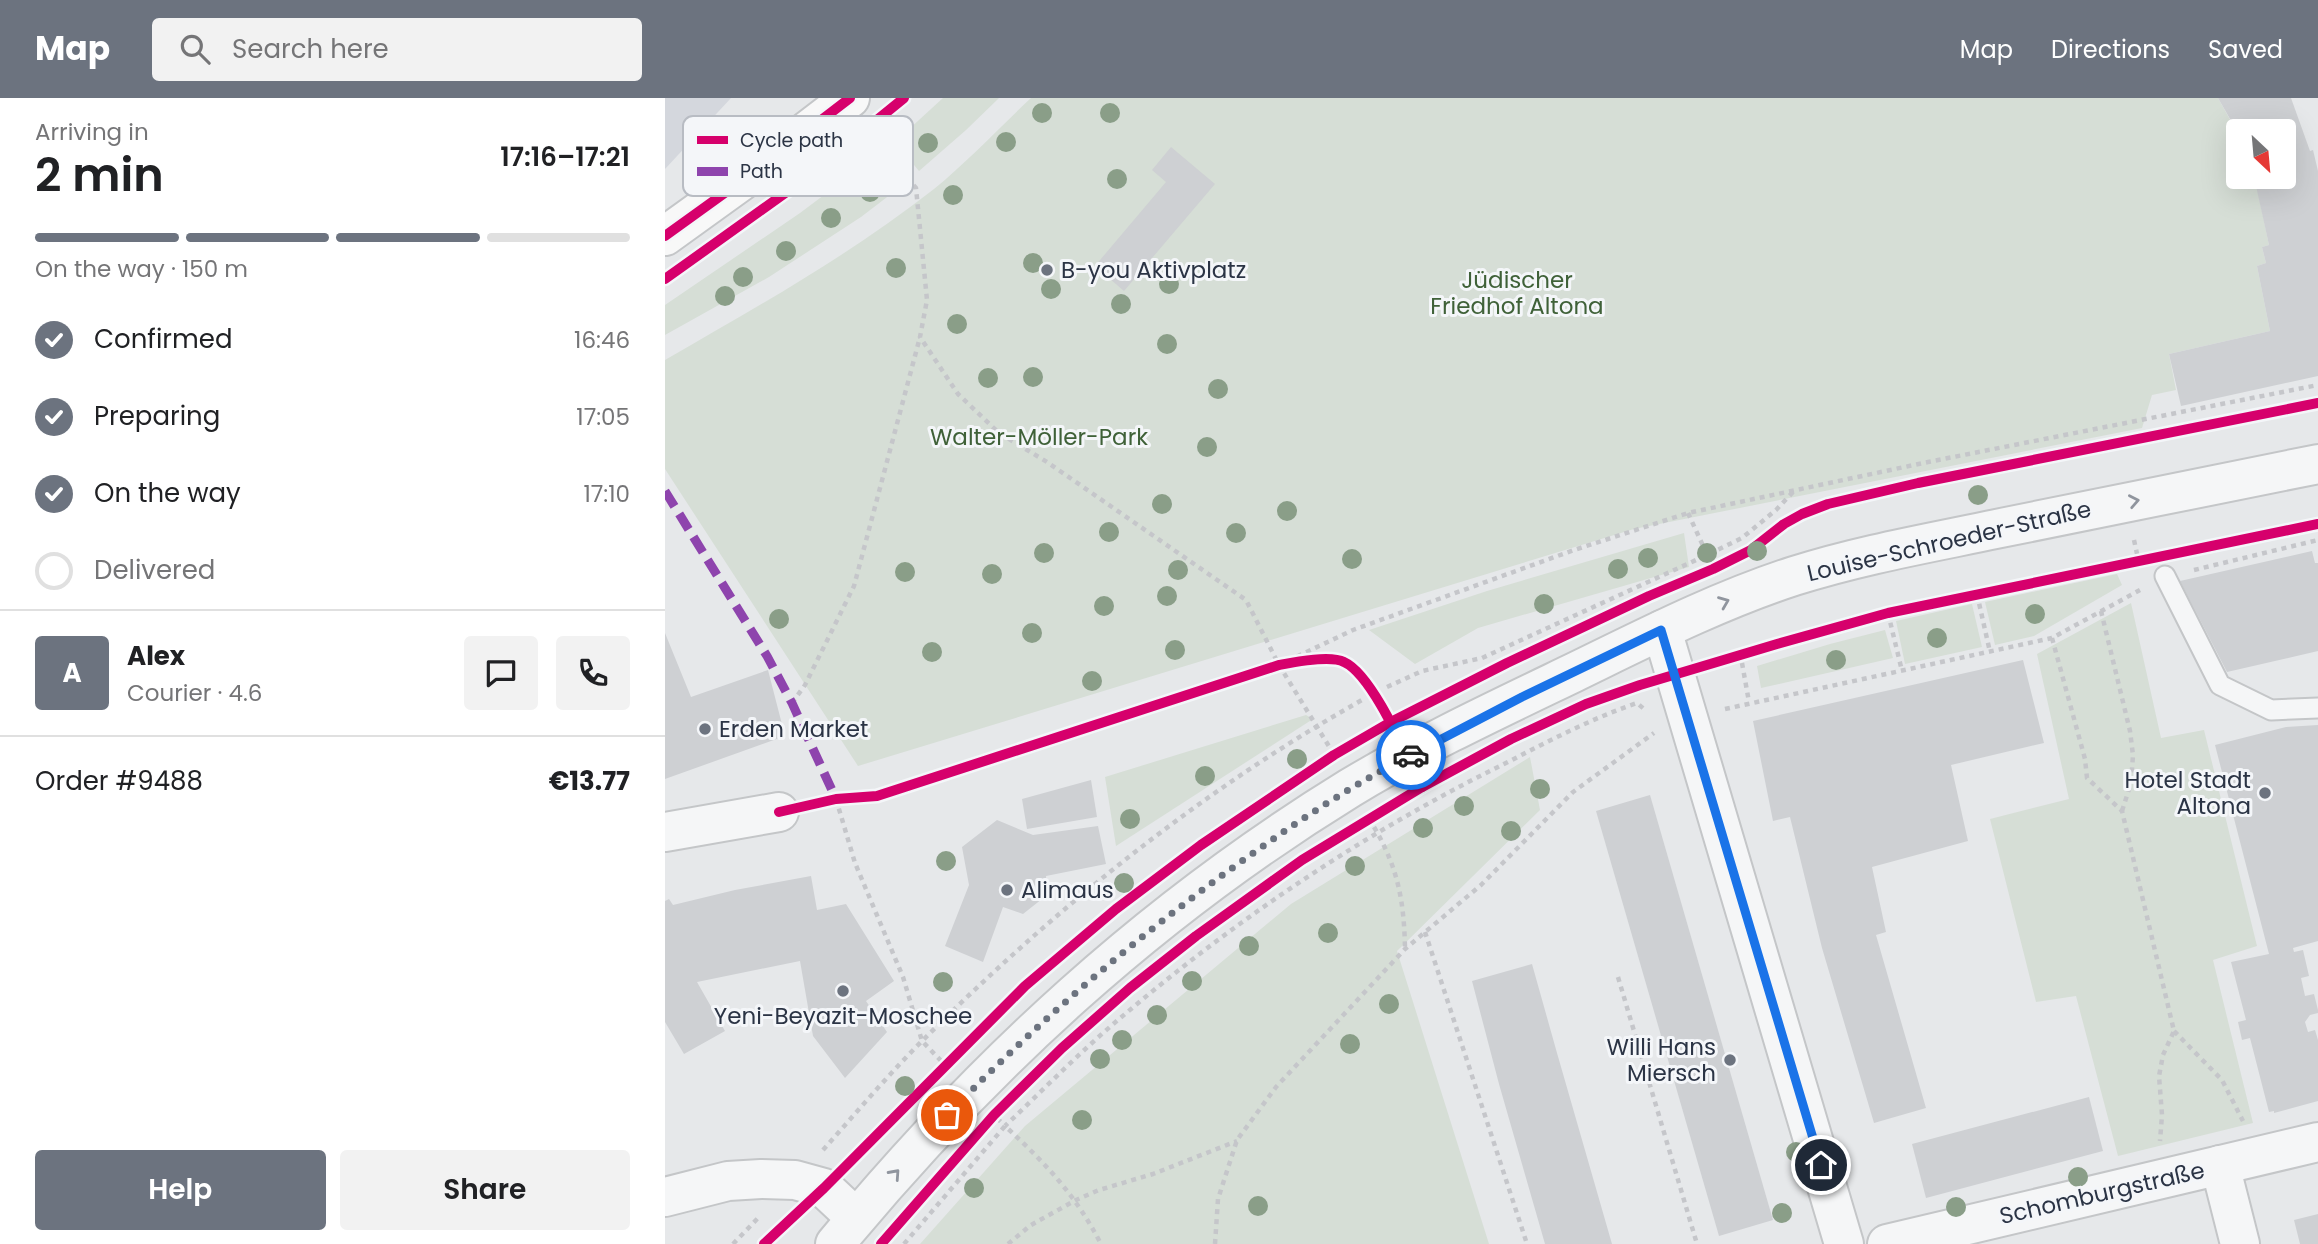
<!DOCTYPE html>
<meta charset="utf-8">
<style>
:root{--surface:#fff;--page:#f2f2f2;--text:#202124;--muted:#757577;--line:#e0e0e0;--accent:#6c737f}
body{margin:0;font-family:Poppins,sans-serif;background:var(--page);color:var(--text);height:100vh;display:flex;flex-direction:column;font-size:26px;white-space:nowrap}
*{box-sizing:border-box;margin:0}
p{font-size:23px;color:var(--muted)}
.icon{flex:none;width:38px;height:38px;fill:none;stroke:currentColor;stroke-width:2;stroke-linecap:round;stroke-linejoin:round}
.map{position:relative;flex:1;overflow:hidden}
.side{display:flex;flex-direction:column;background:var(--surface);width:665px}
.side>*{flex:none}
.needle{width:46px;rotate:154deg}
.tools{position:absolute;left:1561px;top:21px;display:grid;gap:14px}
.tools a{display:grid;place-items:center;width:70px;height:70px;border-radius:7px;background:var(--surface);box-shadow:0 7px 28px #0002;font-size:35px}
.pin{position:absolute;display:grid;place-items:center;width:60px;height:60px;color:#fff;margin:-30px;border:4px solid #fff;border-radius:50%;box-shadow:0 2px 7px #0007}
.courier{position:absolute;display:grid;place-items:center;width:70px;height:70px;margin:-35px;border:5px solid #1a73e8;border-radius:50%;background:#fff;color:#222;box-shadow:0 2px 9px #0007}
.summary em{font-style:normal;font-weight:600}
.summary div{display:flex;flex-direction:column-reverse}
.summary{display:flex;align-items:center;justify-content:space-between;height:119px;padding:0 35px}
h1{font-size:46px;font-weight:600;line-height:52px}
.bar{display:grid;grid-template-columns:repeat(4,1fr);gap:10px 7px;align-content:center;height:84px;padding:0 35px}
.bar i{height:9px;border-radius:5px;background:var(--line)}
.bar .active{background:var(--accent)}
.bar p{grid-column:span 4}
.line{display:flex;align-items:center;gap:18px;padding:0 35px;border-top:2px solid var(--line)}
.line div{flex:1}
.round{display:grid;place-items:center;flex:none;width:74px;height:74px;border-radius:7px;background:var(--page)}
ol{padding:0 35px;list-style:none}
li{display:flex;align-items:center;gap:21px;height:77px}
li p{margin-inline-start:auto}
li .icon{padding:7px;border-radius:50%;background:var(--accent);color:#fff;stroke-width:4}
li:last-child{color:var(--muted)}
li i{width:38px;height:38px;border:4px solid var(--line);border-radius:50%}
.action{display:flex;gap:14px;margin-top:auto;padding:14px 35px}
.action a{flex:1;height:80px;border-radius:7px;background:var(--accent);color:#fff;font-size:28px;font-weight:600;line-height:80px;text-align:center}
.action a+a{background:var(--page);color:var(--text)}
header{display:flex;align-items:center;gap:42px;box-sizing:border-box;height:98px;padding:0 35px;background:var(--accent);color:#fff}
header strong{font-size:33px}
nav{display:flex;gap:38px;margin-inline-start:auto;font-size:24px}
.search{width:490px;height:63px;background:var(--page);display:flex;align-items:center;gap:18px;box-sizing:border-box;padding:0 24px;border-radius:7px;color:var(--muted);font-size:26px}
main{display:flex;flex:1;min-height:0}
.map>svg:first-child{display:block}
.built{fill:#d4d7dd}
.green{fill:#d6ded6}
.building{fill:#ced0d3}
.lines{fill:none;stroke-linecap:round;stroke-linejoin:round}
.service-casing{stroke:#c4c6c8;stroke-width:23}
.minor-casing{stroke:#c4c6c8;stroke-width:42}
.tertiary-casing{stroke:#c4c6c8;stroke-width:42}
.secondary-casing{stroke:#c4c6c8;stroke-width:42}
.path{stroke:#c5c6ca;stroke-width:4.5;stroke-dasharray:5 5;stroke-linecap:butt}
.service{stroke:#f5f6f7;stroke-width:19}
.minor{stroke:#f5f6f7;stroke-width:38}
.tertiary{stroke:#f5f6f7;stroke-width:38}
.secondary{stroke:#f8f8f8;stroke-width:38}
.quiet{stroke:#8e44ad;stroke-width:9;stroke-dasharray:18 9;stroke-linecap:butt}
.cycleway-casing{stroke:#f4f6f9;stroke-width:15}
.cycleway{stroke:#d6006c;stroke-width:10}
.tree{fill:#8a9e88}
.oneway{stroke:#90959e}
.done{stroke:#6c737f;stroke-width:7;stroke-dasharray:0 12.6}
.route{stroke:#1a73e8;stroke-width:9}
.poi-dot{fill:#6c737f;stroke:#f4f6f9;stroke-width:2.5}
.labels{text-anchor:middle;dominant-baseline:central;stroke-width:6;stroke-linejoin:round;paint-order:stroke}
.poi-label{font-size:23px;fill:#2b3445;stroke:#f4f6f9;text-anchor:start}
.park-label{font-size:23px;fill:#3f6138;stroke:#f4f6f9}
.street-label{font-size:23px;fill:#2b3445;stroke:#f4f6f9}
.key{fill:#f4f6f9;stroke:#b8bcc3;stroke-width:2}
.key-label{font-size:19px;fill:#2b3445}
</style>
<header>
<strong>Map</strong>
<div class="search"><svg class="icon" aria-label="search" viewBox="0 0 24 24"><circle cx="10" cy="10" r="6"/><path d="M15 15l6 6"/></svg>Search here</div>
<nav><a>Map</a><a>Directions</a><a>Saved</a></nav>
</header>
<main>
<section class="side">
<div class="summary"><div><h1>2 min</h1><p>Arriving in</p></div><em>17:16–17:21</em></div>
<div class="bar"><i class="active"></i><i class="active"></i><i class="active"></i><i></i><p>On the way · 150 m</p></div>
<ol>
<li><svg class="icon" aria-label="check" viewBox="0 0 24 24"><path d="M5 12l5 5 9-10"/></svg>Confirmed<p>16:46</p></li>
<li><svg class="icon" aria-label="check" viewBox="0 0 24 24"><path d="M5 12l5 5 9-10"/></svg>Preparing<p>17:05</p></li>
<li><svg class="icon" aria-label="check" viewBox="0 0 24 24"><path d="M5 12l5 5 9-10"/></svg>On the way<p>17:10</p></li>
<li><i></i>Delivered</li>
</ol>
<div class="line" style="height:126px"><b class="round" style="background:var(--accent);color:#fff">A</b><div><b>Alex</b><p>Courier · 4.6</p></div><a class="round"><svg class="icon" aria-label="chat" viewBox="0 0 24 24"><path d="M4 5h16v11H9l-5 4z"/></svg></a><a class="round"><svg class="icon" aria-label="phone" viewBox="0 0 24 24"><path d="M5 4h4l2 5-3 2q2 4 5 5l2-3 5 2v4C11 20 4 13 5 4z"/></svg></a></div>
<div class="line" style="height:91px"><div>Order #9488</div><b>€13.77</b></div>
<div class="action"><a>Help</a><a>Share</a></div>
</section>
<div class="map">
<svg width="1653" height="1146" viewBox="0 0 1653 1146">
<rect width="100%" height="100%" fill="#e6e8ea"/>
<polygon class="built" points="0,0 66,0 0,71"/>
<g class="green">
<polygon points="278,0 334,0 301,32 254,73 230,44"/>
<path d="M366 0H1553L1573 36V79H1589L1591 85 1604 147 1597 149 1601 165 1592 168 1605 233 1504 256 1511 292 1487 297 1477 330 969 431 193 668 0 371V262C92 209 185 157 269 91 303 63 334 30 366 0Z"/>
<polygon points="207,61 230,93 196,119 104,179 0,237 0,207 135,115"/>
<polygon points="1019,435 1024,469 813,530 750,566 704,532 822,493"/>
<polygon points="1452,476 1457,487 1369,538 1330,547 1320,504"/>
<polygon points="1466,505 1496,640 1539,632 1592,848 1548,862 1588,1025 1453,1058 1411,898 1371,904 1325,721 1404,701 1372,556"/>
<polygon points="1307,506 1317,549 1240,566 1231,523"/>
<polygon points="1220,532 1228,560 1096,590 1092,568 1165,546"/>
<polygon points="641,617 648,621 451,748 440,679"/>
<polygon points="865,659 875,712 732,853 824,1146 255,1146 360,1028 626,806"/>
</g>
<g class="building">
<polygon points="1553,0 1626,0 1645,53 1648,52 1653,73 1653,278 1516,308 1504,256 1605,233 1592,168 1601,165 1597,149 1604,147 1589,79 1619,79 1619,33 1572,33"/>
<polygon points="506,49 550,86 459,193 430,168 501,84 487,72"/>
<polygon points="1647,453 1650,465 1653,465 1653,553 1562,574 1515,483"/>
<polygon points="0,535 26,599 103,572 120,638 0,681"/>
<polygon points="1358,562 1379,645 1286,667 1303,743 1207,769 1221,834 1211,837 1261,1010 1209,1025 1157,850 1125,719 1108,723 1088,623"/>
<polygon points="1653,627 1653,843 1628,850 1629,854 1638,852 1644,878 1636,880 1640,898 1649,896 1653,912 1653,915 1645,917 1640,924 1643,934 1650,932 1653,942 1653,1003 1609,1015 1609,1013 1604,1014 1585,940 1577,942 1573,924 1581,922 1566,864 1604,856 1550,647 1621,629"/>
<polygon points="426,682 432,719 362,731 357,701"/>
<polygon points="985,697 1108,1122 1054,1138 931,713"/>
<polygon points="332,722 368,737 433,728 441,766 381,778 382,797 358,816 338,809 318,864 280,848 304,787 297,749"/>
<polygon points="146,778 152,812 181,806 229,883 201,903 222,934 180,980 148,938 135,863 32,884 60,933 19,956 0,924 0,803 4,801 8,807 70,792"/>
<polygon points="867,866 892,955 947,1146 880,1146 834,986 807,883"/>
<polygon points="1424,999 1438,1053 1261,1100 1247,1046"/>
<polygon points="1653,1116 1653,1146 1635,1146 1629,1122"/>
</g>
<g class="lines">
<g class="service-casing">
<polyline id="service" points="1500,478 1555,587 1606,612 1653,610"/>
</g>
<g class="minor-casing">
<g id="minor">
<polyline points="997,532 1179,1146"/>
<polyline points="0,734 114,714"/>
<polyline points="1555,1067 1575,1146"/>
<polyline points="0,1099 63,1083 96,1081 130,1082 159,1090 191,1120"/>
<polyline points="1222,1146 1653,1044"/>
</g>
</g>
<g class="tertiary-casing">
<path id="tertiary" d="M170 1146C319 966 485 813 685 690 756 647 833 611 908 575 980 540 1052 503 1129 478 1195 457 1264 445 1331 431 1438 409 1546 388 1653 366"/>
</g>
<g class="secondary-casing">
<polyline id="secondary" points="0,138 86,76 185,0"/>
</g>
<g class="path">
<polyline points="203,34 251,90 262,202 255,239 293,296 334,335 382,364 581,502 614,567 665,650"/>
<polyline points="1023,415 1045,463"/>
<polyline points="1469,442 1474,465"/>
<polyline points="1529,472 1653,442"/>
<polyline points="1312,496 1325,554"/>
<polyline points="1436,513 1465,633 1468,657 1466,685 1457,713"/>
<polyline points="1223,515 1237,573"/>
<polyline points="1387,540 1420,661 1422,680 1457,713 1509,933 1498,957 1494,978 1497,1017 1495,1043"/>
<polyline points="1077,565 1084,604"/>
<polyline points="614,567 688,532 909,452 1023,415 1263,364 1653,287"/>
<polyline points="722,589 757,573 817,560 1042,457 1077,440 1111,412 1128,394"/>
<polyline points="127,605 140,587 189,488 255,239"/>
<polyline points="1060,611 1387,540 1475,492"/>
<polyline points="171,701 190,765 238,879 257,943 282,969"/>
<path d="M709 729C733 770 739 803 740 850"/>
<polyline points="760,834 862,1146"/>
<polyline points="953,879 1032,1146"/>
<polyline points="1509,933 1557,982 1578,1023"/>
<path d="M332 1020 340 1028C378 992 414 955 453 922 570 822 699 735 837 667 882 644 925 621 972 605L979 611"/>
<path d="M158 1052C191 1015 223 977 258 942 388 812 537 692 697 602"/>
<polyline points="68,1146 94,1119"/>
<path d="M239 1146 340 1028C381 1066 410 1096 436 1146"/>
<polyline points="343,1146 366,1127 411,1102 434,1092 488,1076 572,1043"/>
<polyline points="550,1146 553,1101 572,1042 611,989 740,851 816,787 908,694 989,635"/>
</g>
<use href="#service" class="service"/>
<use href="#minor" class="minor"/>
<use href="#tertiary" class="tertiary"/>
<use href="#secondary" class="secondary"/>
<polyline class="quiet" points="0,393 102,558 127,605 171,701"/>
<g class="cycleway-casing">
<g id="cycleway">
<polyline points="0,138 86,76 185,0"/>
<polyline points="0,181 137,83 239,0"/>
<path d="M114 714 171 701 212 698 614 567C630 564 665 557 679 564 708 577 742 659 757 689"/>
<polyline points="99,1146 159,1090 360,888 451,811 536,747 669,657 724,625 842,565 984,498 1048,471 1086,452 1119,426 1137,416 1163,406 1253,385 1653,305"/>
<polyline points="216,1146 329,1017 397,950 465,890 531,838 637,762 757,689 846,641 921,606 975,587 1112,546 1223,515 1653,426"/>
</g>
</g>
<use href="#cycleway" class="cycleway"/>
</g>
<g class="tree">
<circle cx="377" cy="15" r="10"/>
<circle cx="445" cy="15" r="10"/>
<circle cx="341" cy="44" r="10"/>
<circle cx="263" cy="45" r="10"/>
<circle cx="452" cy="81" r="10"/>
<circle cx="205" cy="94" r="10"/>
<circle cx="288" cy="97" r="10"/>
<circle cx="166" cy="120" r="10"/>
<circle cx="121" cy="153" r="10"/>
<circle cx="368" cy="165" r="10"/>
<circle cx="231" cy="170" r="10"/>
<circle cx="78" cy="179" r="10"/>
<circle cx="504" cy="186" r="10"/>
<circle cx="386" cy="191" r="10"/>
<circle cx="60" cy="198" r="10"/>
<circle cx="456" cy="206" r="10"/>
<circle cx="292" cy="226" r="10"/>
<circle cx="502" cy="246" r="10"/>
<circle cx="368" cy="279" r="10"/>
<circle cx="323" cy="280" r="10"/>
<circle cx="553" cy="291" r="10"/>
<circle cx="542" cy="349" r="10"/>
<circle cx="1313" cy="397" r="10"/>
<circle cx="497" cy="406" r="10"/>
<circle cx="622" cy="413" r="10"/>
<circle cx="444" cy="434" r="10"/>
<circle cx="571" cy="435" r="10"/>
<circle cx="1092" cy="453" r="10"/>
<circle cx="379" cy="455" r="10"/>
<circle cx="1042" cy="455" r="10"/>
<circle cx="983" cy="460" r="10"/>
<circle cx="687" cy="461" r="10"/>
<circle cx="953" cy="471" r="10"/>
<circle cx="513" cy="472" r="10"/>
<circle cx="240" cy="474" r="10"/>
<circle cx="327" cy="476" r="10"/>
<circle cx="502" cy="498" r="10"/>
<circle cx="879" cy="506" r="10"/>
<circle cx="439" cy="508" r="10"/>
<circle cx="1370" cy="516" r="10"/>
<circle cx="114" cy="521" r="10"/>
<circle cx="367" cy="535" r="10"/>
<circle cx="1272" cy="540" r="10"/>
<circle cx="510" cy="552" r="10"/>
<circle cx="267" cy="554" r="10"/>
<circle cx="1171" cy="562" r="10"/>
<circle cx="427" cy="583" r="10"/>
<circle cx="632" cy="661" r="10"/>
<circle cx="540" cy="678" r="10"/>
<circle cx="875" cy="691" r="10"/>
<circle cx="799" cy="708" r="10"/>
<circle cx="465" cy="721" r="10"/>
<circle cx="758" cy="730" r="10"/>
<circle cx="846" cy="733" r="10"/>
<circle cx="281" cy="763" r="10"/>
<circle cx="690" cy="768" r="10"/>
<circle cx="459" cy="785" r="10"/>
<circle cx="663" cy="835" r="10"/>
<circle cx="584" cy="848" r="10"/>
<circle cx="527" cy="883" r="10"/>
<circle cx="278" cy="884" r="10"/>
<circle cx="724" cy="906" r="10"/>
<circle cx="492" cy="917" r="10"/>
<circle cx="457" cy="942" r="10"/>
<circle cx="685" cy="946" r="10"/>
<circle cx="435" cy="961" r="10"/>
<circle cx="240" cy="988" r="10"/>
<circle cx="417" cy="1022" r="10"/>
<circle cx="1131" cy="1054" r="10"/>
<circle cx="1413" cy="1079" r="10"/>
<circle cx="309" cy="1090" r="10"/>
<circle cx="593" cy="1108" r="10"/>
<circle cx="1291" cy="1109" r="10"/>
<circle cx="1117" cy="1115" r="10"/>
</g>
<defs><path id="oneway-chevron" d="M-2-3.5L2.5 0L-2 3.5" fill="none" stroke-width="1.6" stroke-linecap="round" stroke-linejoin="round" transform="scale(1.75)"/></defs>
<g class="oneway">
<use href="#oneway-chevron" transform="translate(1469 403) rotate(-11)"/>
<use href="#oneway-chevron" transform="translate(1059 504) rotate(-22)"/>
<use href="#oneway-chevron" transform="translate(230 1076) rotate(-48)"/>
</g>
<g class="lines">
<path class="done" d="M282 1017C377 920 473 837 584 758 636 721 689 686 746 657"/>
<polyline class="route" points="746,657 857,599 996,532 1156,1067"/>
</g>
<g class="poi-dot">
<circle cx="382" cy="172" r="7"/>
<circle cx="40" cy="631" r="7"/>
<circle cx="1600" cy="695" r="7"/>
<circle cx="342" cy="792" r="7"/>
<circle cx="178" cy="893" r="7"/>
<circle cx="1065" cy="962" r="7"/>
</g>
<g class="labels">
<g class="poi-label">
<text x="396" y="172">B-you Aktivplatz</text>
<text x="54" y="631">Erden Market</text>
<text x="1586" y="682" text-anchor="end">Hotel Stadt<tspan x="1586" dy="26">Altona</tspan></text>
<text x="356" y="792">Alimaus</text>
<text x="178" y="918" text-anchor="middle">Yeni-Beyazit-Moschee</text>
<text x="1051" y="949" text-anchor="end">Willi Hans<tspan x="1051" dy="26">Miersch</tspan></text>
</g>
<g class="park-label">
<text x="852" y="182">Jüdischer<tspan x="852" dy="26">Friedhof Altona</tspan></text>
<text x="374" y="339">Walter-Möller-Park</text>
</g>
<g class="street-label">
<text transform="translate(1284 443) rotate(-13)">Louise-Schroeder-Straße</text>
<text transform="translate(1437 1095) rotate(-13)">Schomburgstraße</text>
</g>
</g>
<rect x="18" y="18" width="230" height="80" rx="10" class="key"/>
<rect x="32" y="38" width="31" height="8" fill="#d6006c"/>
<rect x="32" y="69" width="31" height="9" fill="#8e44ad"/>
<g class="key-label">
<text x="75" y="49">Cycle path</text>
<text x="75" y="80">Path</text>
</g>
</svg>
<div class="tools">
<a><svg class="needle" viewBox="-14 -14 28 28"><path d="M0-13l5 13h-10z" fill="#e53935"/><path d="M0 13l5-13h-10z" fill="#757577"/></svg></a>
</div>
<div class="pin" style="left:282px;top:1017px;background:#ea580c"><svg class="icon" aria-label="bag" viewBox="0 0 24 24"><path d="M5 8h14l-1 12H6zM9 8a3 3 0 0 1 6 0"/></svg></div>
<div class="pin" style="left:1156px;top:1067px;background:#1f2937"><svg class="icon" aria-label="home" viewBox="0 0 24 24"><path d="M3 11l9-7 9 7M6 9v11h12V9"/></svg></div>
<div class="courier" style="left:746px;top:657px"><svg class="icon" aria-label="car" viewBox="0 0 24 24"><path d="M5 17H2v-5l4-1 3-4h7l3 4 3 1v5h-3M9 17h6M6 11h13"/><circle cx="7" cy="17" r="2"/><circle cx="17" cy="17" r="2"/></svg></div>
</div>
</main>
